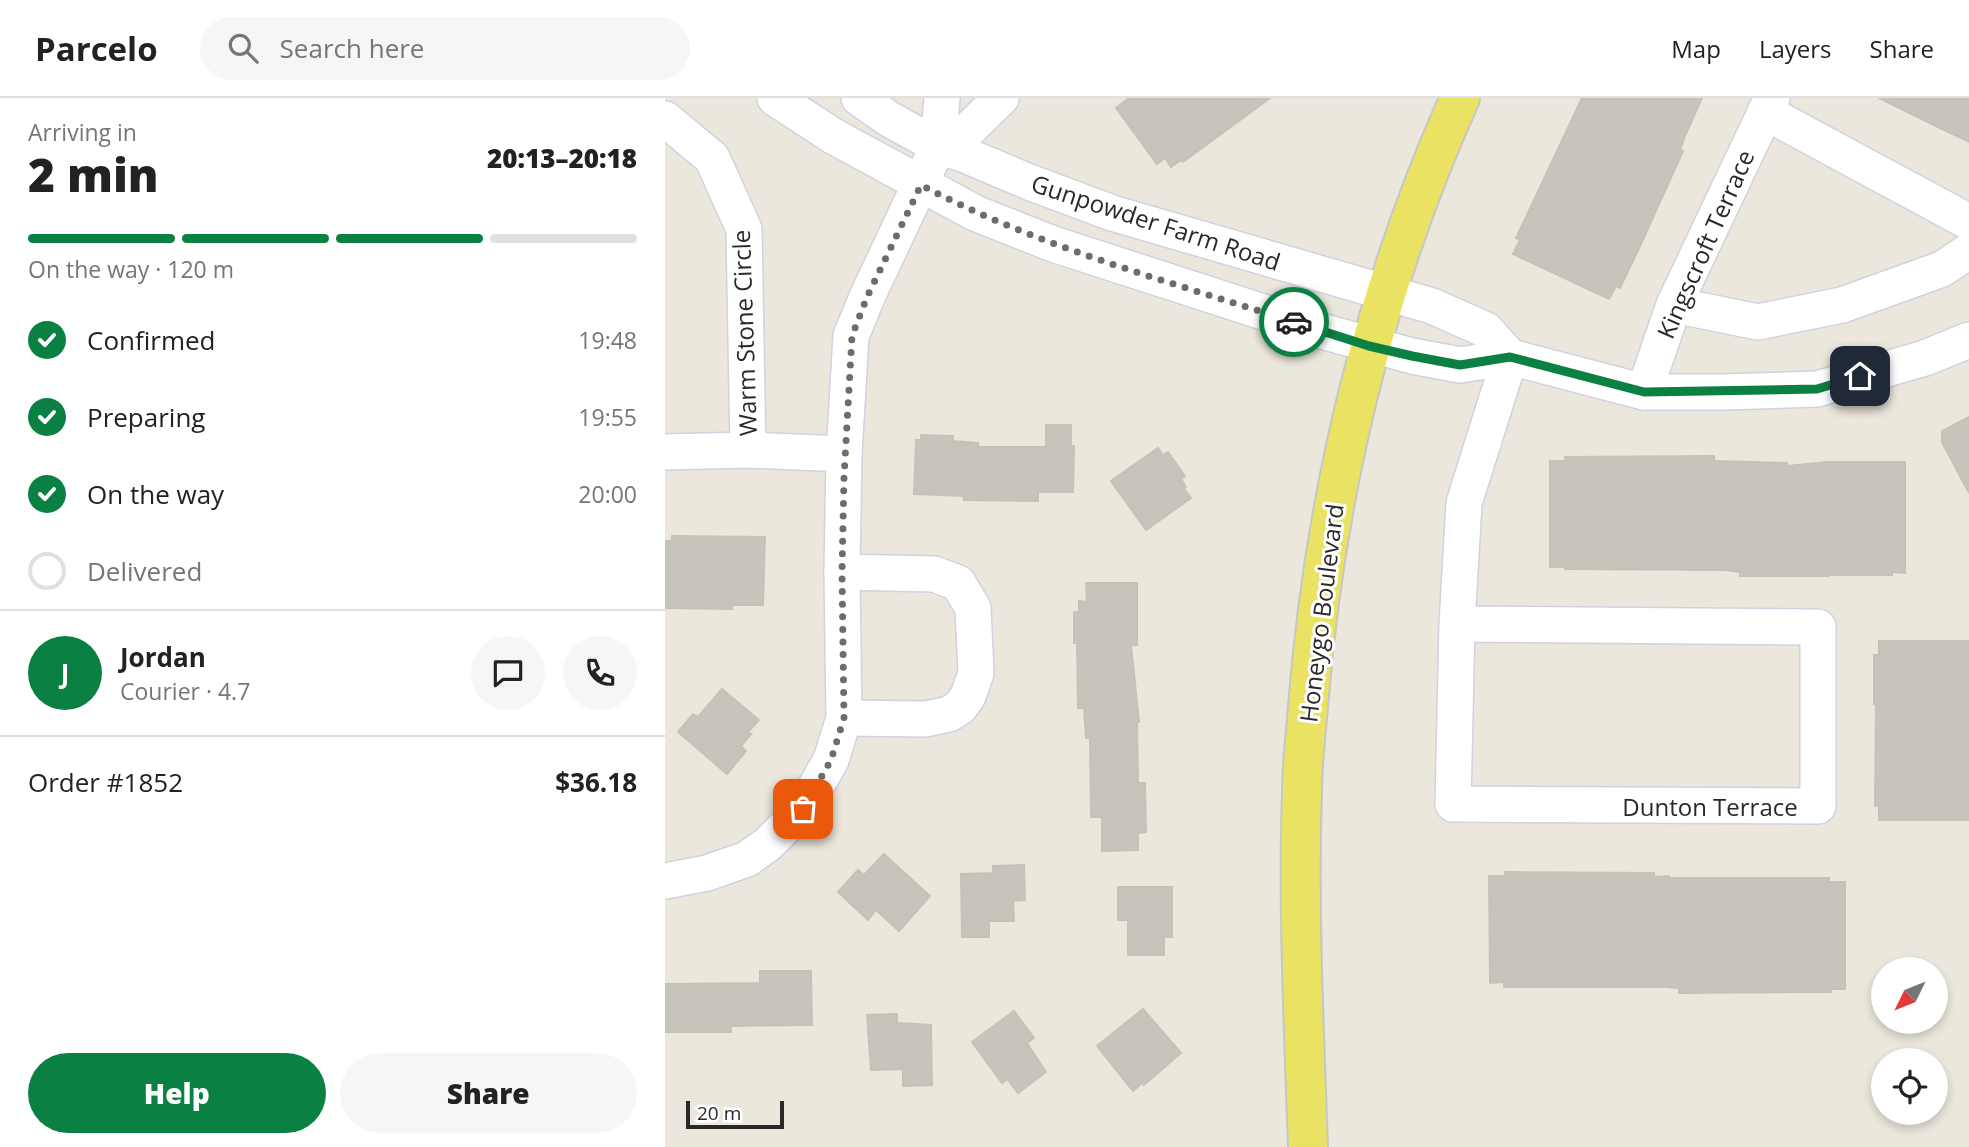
<!DOCTYPE html>
<meta charset="utf-8">
<style>
:root{--surface:#fff;--page:#f6f6f6;--text:#222;--muted:#767676;--line:#e0e0e0;--accent:#0b8043}
body{margin:0;font-family:"Open Sans",sans-serif;background:var(--page);color:var(--text);height:100vh;display:flex;flex-direction:column;font-size:26px;white-space:nowrap}
*{box-sizing:border-box;margin:0}
p{font-size:23px;color:var(--muted)}
.icon{flex:none;width:38px;height:38px;fill:none;stroke:currentColor;stroke-width:2;stroke-linecap:round;stroke-linejoin:round}
.map{position:relative;flex:1;overflow:hidden}
.sheet{display:flex;flex-direction:column;background:var(--surface);width:665px}
.sheet>*{flex:none}
.needle{width:46px;rotate:227deg}
.controls{position:absolute;left:1206px;top:859px;display:grid;gap:14px}
.controls a{display:grid;place-items:center;width:77px;height:77px;border-radius:50%;background:var(--surface);box-shadow:0 4px 10px #0003;font-size:35px}
.scale{position:absolute;left:21px;bottom:18px;width:98px;box-sizing:border-box;padding-left:7px;border:4px solid #292929;border-top:0;font-size:19px;line-height:24px;white-space:nowrap;color:#292929;-webkit-text-stroke:5px #fff;paint-order:stroke}
.pin{position:absolute;display:grid;place-items:center;width:60px;height:60px;color:#fff;margin:-30px;border-radius:14px;box-shadow:0 4px 10px #0006}
.courier{position:absolute;display:grid;place-items:center;width:70px;height:70px;margin:-35px;border:5px solid #0b8043;border-radius:50%;background:#fff;color:#222;box-shadow:0 2px 9px #0007}
.headline em{font-style:normal;font-weight:800}
.headline div{display:flex;flex-direction:column-reverse}
.headline{display:flex;align-items:center;justify-content:space-between;height:119px;padding:0 28px}
h1{font-size:46px;font-weight:800;line-height:52px}
.bar{display:grid;grid-template-columns:repeat(4,1fr);gap:10px 7px;align-content:center;height:84px;padding:0 28px}
.bar i{height:9px;border-radius:5px;background:var(--line)}
.bar .selected{background:var(--accent)}
.bar p{grid-column:span 4}
.line{display:flex;align-items:center;gap:18px;padding:0 28px;border-top:2px solid var(--line)}
.line div{flex:1}
.round{display:grid;place-items:center;flex:none;width:74px;height:74px;border-radius:37px;background:var(--page)}
ol{padding:0 28px;list-style:none}
li{display:flex;align-items:center;gap:21px;height:77px}
li p{margin-inline-start:auto}
li .icon{padding:7px;border-radius:50%;background:var(--accent);color:#fff;stroke-width:4}
li:last-child{color:var(--muted)}
li i{width:38px;height:38px;border:4px solid var(--line);border-radius:50%}
.primary-button{display:flex;gap:14px;margin-top:auto;padding:14px 28px}
.primary-button a{flex:1;height:80px;border-radius:42px;background:var(--accent);color:#fff;font-size:28px;font-weight:800;line-height:80px;text-align:center}
.primary-button a+a{background:var(--page);color:var(--text)}
header{display:flex;align-items:center;gap:42px;box-sizing:border-box;height:98px;padding:0 35px;background:var(--surface);border-bottom:2px solid var(--line)}
header strong{font-size:33px}
nav{display:flex;gap:38px;margin-inline-start:auto;font-size:24px}
.search{width:490px;height:63px;background:var(--page);display:flex;align-items:center;gap:18px;box-sizing:border-box;padding:0 24px;border-radius:38px;color:var(--muted);font-size:26px}
main{display:flex;flex:1;min-height:0}
.map>svg:first-child{display:block}
.building{fill:#c6c4bb;stroke:#c6c3b6;stroke-width:2}
.lines{fill:none;stroke-linecap:round;stroke-linejoin:round}
.minor-casing{stroke:#d1d1e1;stroke-width:38}
.major-casing{stroke:#c7c7c7;stroke-width:42}
.minor{stroke:#fff;stroke-width:35}
.major{stroke:#e9e263;stroke-width:38}
.done{stroke:#6d6c68;stroke-width:7;stroke-dasharray:0 12.6}
.route{stroke:#0b8043;stroke-width:9}
.labels{text-anchor:middle;dominant-baseline:central;stroke-width:6;stroke-linejoin:round;paint-order:stroke}
.street-label{font-size:24px;fill:#292929;stroke:#fff}
</style>
<header>
<strong>Parcelo</strong>
<div class="search"><svg class="icon" aria-label="search" viewBox="0 0 24 24"><circle cx="10" cy="10" r="6"/><path d="M15 15l6 6"/></svg>Search here</div>
<nav><a>Map</a><a>Layers</a><a>Share</a></nav>
</header>
<main>
<section class="sheet">
<div class="headline"><div><h1>2 min</h1><p>Arriving in</p></div><em>20:13–20:18</em></div>
<div class="bar"><i class="selected"></i><i class="selected"></i><i class="selected"></i><i></i><p>On the way · 120 m</p></div>
<ol>
<li><svg class="icon" aria-label="check" viewBox="0 0 24 24"><path d="M5 12l5 5 9-10"/></svg>Confirmed<p>19:48</p></li>
<li><svg class="icon" aria-label="check" viewBox="0 0 24 24"><path d="M5 12l5 5 9-10"/></svg>Preparing<p>19:55</p></li>
<li><svg class="icon" aria-label="check" viewBox="0 0 24 24"><path d="M5 12l5 5 9-10"/></svg>On the way<p>20:00</p></li>
<li><i></i>Delivered</li>
</ol>
<div class="line" style="height:126px"><b class="round" style="background:var(--accent);color:#fff">J</b><div><b>Jordan</b><p>Courier · 4.7</p></div><a class="round"><svg class="icon" aria-label="chat" viewBox="0 0 24 24"><path d="M4 5h16v11H9l-5 4z"/></svg></a><a class="round"><svg class="icon" aria-label="phone" viewBox="0 0 24 24"><path d="M5 4h4l2 5-3 2q2 4 5 5l2-3 5 2v4C11 20 4 13 5 4z"/></svg></a></div>
<div class="line" style="height:91px"><div>Order #1852</div><b>$36.18</b></div>
<div class="primary-button"><a>Help</a><a>Share</a></div>
</section>
<div class="map">
<svg width="1304" height="1049" viewBox="0 0 1304 1049">
<rect width="100%" height="100%" fill="#ebe7dc"/>
<g class="building">
<polygon points="464,0 605,0 518,64 516,62 506,69 500,60 492,66 451,10"/>
<polygon points="917,0 1037,0 1020,38 1015,52 1018,53 976,146 955,190 951,188 944,201 848,156 855,142 851,140"/>
<polygon points="1214,0 1304,0 1304,44 1273,29"/>
<polygon points="1304,319 1304,395 1277,344 1277,333"/>
<polygon points="381,327 406,327 406,348 409,348 408,394 373,394 373,403 299,402 299,398 249,396 251,342 256,342 256,337 288,338 288,343 313,345 313,349 381,349"/>
<polygon points="493,350 498,357 503,354 520,378 516,381 521,389 519,391 526,400 481,432 446,383"/>
<polygon points="1049,358 1049,363 1122,365 1122,368 1163,364 1240,364 1240,475 1227,474 1227,477 1164,477 1164,478 1075,478 1075,474 1060,472 900,471 900,469 885,469 885,363 900,363 900,359"/>
<polygon points="7,438 100,439 98,507 67,507 67,511 0,510 0,443 7,443"/>
<polygon points="421,485 472,485 472,547 466,547 474,624 472,624 473,685 480,685 481,734 473,735 473,752 437,753 437,719 426,719 425,640 421,640 419,610 413,610 412,545 409,545 409,514 414,514 414,503 422,504"/>
<polygon points="1214,543 1304,543 1304,722 1214,722 1214,707 1210,708 1211,606 1209,606 1209,557 1214,557"/>
<polygon points="57,591 94,622 83,634 86,636 76,648 81,653 62,676 13,634 28,616 33,619"/>
<polygon points="219,756 265,798 234,833 211,812 203,822 173,794 193,772 199,777"/>
<polygon points="359,767 360,802 348,803 349,823 324,823 324,839 297,839 296,776 328,775 328,768"/>
<polygon points="840,774 989,775 989,779 1004,778 1004,780 1164,780 1164,784 1180,784 1180,891 1166,891 1166,894 1014,895 1014,890 1000,889 839,889 839,884 825,885 824,778 840,778"/>
<polygon points="453,789 507,789 507,839 499,839 499,857 463,857 463,822 453,822"/>
<polygon points="95,873 146,873 147,927 66,928 66,934 0,934 0,886 95,885"/>
<polygon points="478,911 516,955 479,987 477,985 468,993 432,948"/>
<polygon points="349,913 369,940 362,945 381,974 353,995 342,981 337,985 307,944"/>
<polygon points="232,916 232,925 266,927 267,987 238,988 238,971 206,972 202,917"/>
</g>
<g class="lines">
<g class="minor-casing">
<g id="minor">
<polyline points="110,0 168,38 310,115 388,146 660,234 747,258 795,267 845,259 979,294 1059,294 1152,291 1260,260 1304,242"/>
<polyline points="194,0 224,21 273,48 300,57 364,84 447,115 767,208 821,232 845,259"/>
<polyline points="1100,14 1304,124"/>
<polyline points="0,21 47,60 79,131 83,352"/>
<polyline points="273,48 299,36 336,0"/>
<polyline points="1009,207 1093,224 1177,207 1277,171 1304,153"/>
<polyline points="979,294 1009,207 1107,0"/>
<polyline points="0,354 83,352 179,356"/>
<polyline points="177,474 269,476 293,485 308,510 311,575 303,598 295,609 284,616 261,621 179,620"/>
<polyline points="792,526 1153,529 1153,708 788,706 792,526 799,405 845,259"/>
<polyline points="0,783 42,775 82,761 103,746 138,711 166,662 179,620 177,474 179,356 186,238 202,199 273,48 277,0"/>
</g>
</g>
<g class="major-casing">
<path id="major" d="M643 1049C639 931 633 812 637 694 637 665 641 636 643 608 660 397 708 194 795 0"/>
</g>
<use href="#minor" class="minor"/>
<use href="#major" class="major"/>
</g>
<g class="lines">
<path class="done" d="M138 711 166 662 179 620 177 474 179 379 187 238 202 199 256 87C373 149 503 183 629 224"/>
<polyline class="route" points="629,224 704,248 747,258 795,267 845,259 979,294 1152,291 1195,278"/>
</g>
<g class="labels">
<g class="street-label">
<text transform="translate(491 124) rotate(18)">Gunpowder Farm Road</text>
<text transform="translate(1040 146) rotate(-66)">Kingscroft Terrace</text>
<text transform="translate(79 235) rotate(-92)">Warm Stone Circle</text>
<text transform="translate(656 515) rotate(-83)">Honeygo Boulevard</text>
<text x="1045" y="708">Dunton Terrace</text>
</g>
</g>
</svg>
<div class="controls">
<a><svg class="needle" viewBox="-14 -14 28 28"><path d="M0-13l5 13h-10z" fill="#e53935"/><path d="M0 13l5-13h-10z" fill="#767676"/></svg></a>
<a><svg class="icon" aria-label="locate" viewBox="0 0 24 24"><circle cx="12" cy="12" r="6"/><path d="M12 2v4M12 18v4M2 12h4M18 12h4"/></svg></a>
</div>
<div class="scale">20 m</div>
<div class="pin" style="left:138px;top:711px;background:#ea580c"><svg class="icon" aria-label="bag" viewBox="0 0 24 24"><path d="M5 8h14l-1 12H6zM9 8a3 3 0 0 1 6 0"/></svg></div>
<div class="pin" style="left:1195px;top:278px;background:#1f2937"><svg class="icon" aria-label="home" viewBox="0 0 24 24"><path d="M3 11l9-7 9 7M6 9v11h12V9"/></svg></div>
<div class="courier" style="left:629px;top:224px"><svg class="icon" aria-label="car" viewBox="0 0 24 24"><path d="M5 17H2v-5l4-1 3-4h7l3 4 3 1v5h-3M9 17h6M6 11h13"/><circle cx="7" cy="17" r="2"/><circle cx="17" cy="17" r="2"/></svg></div>
</div>
</main>
